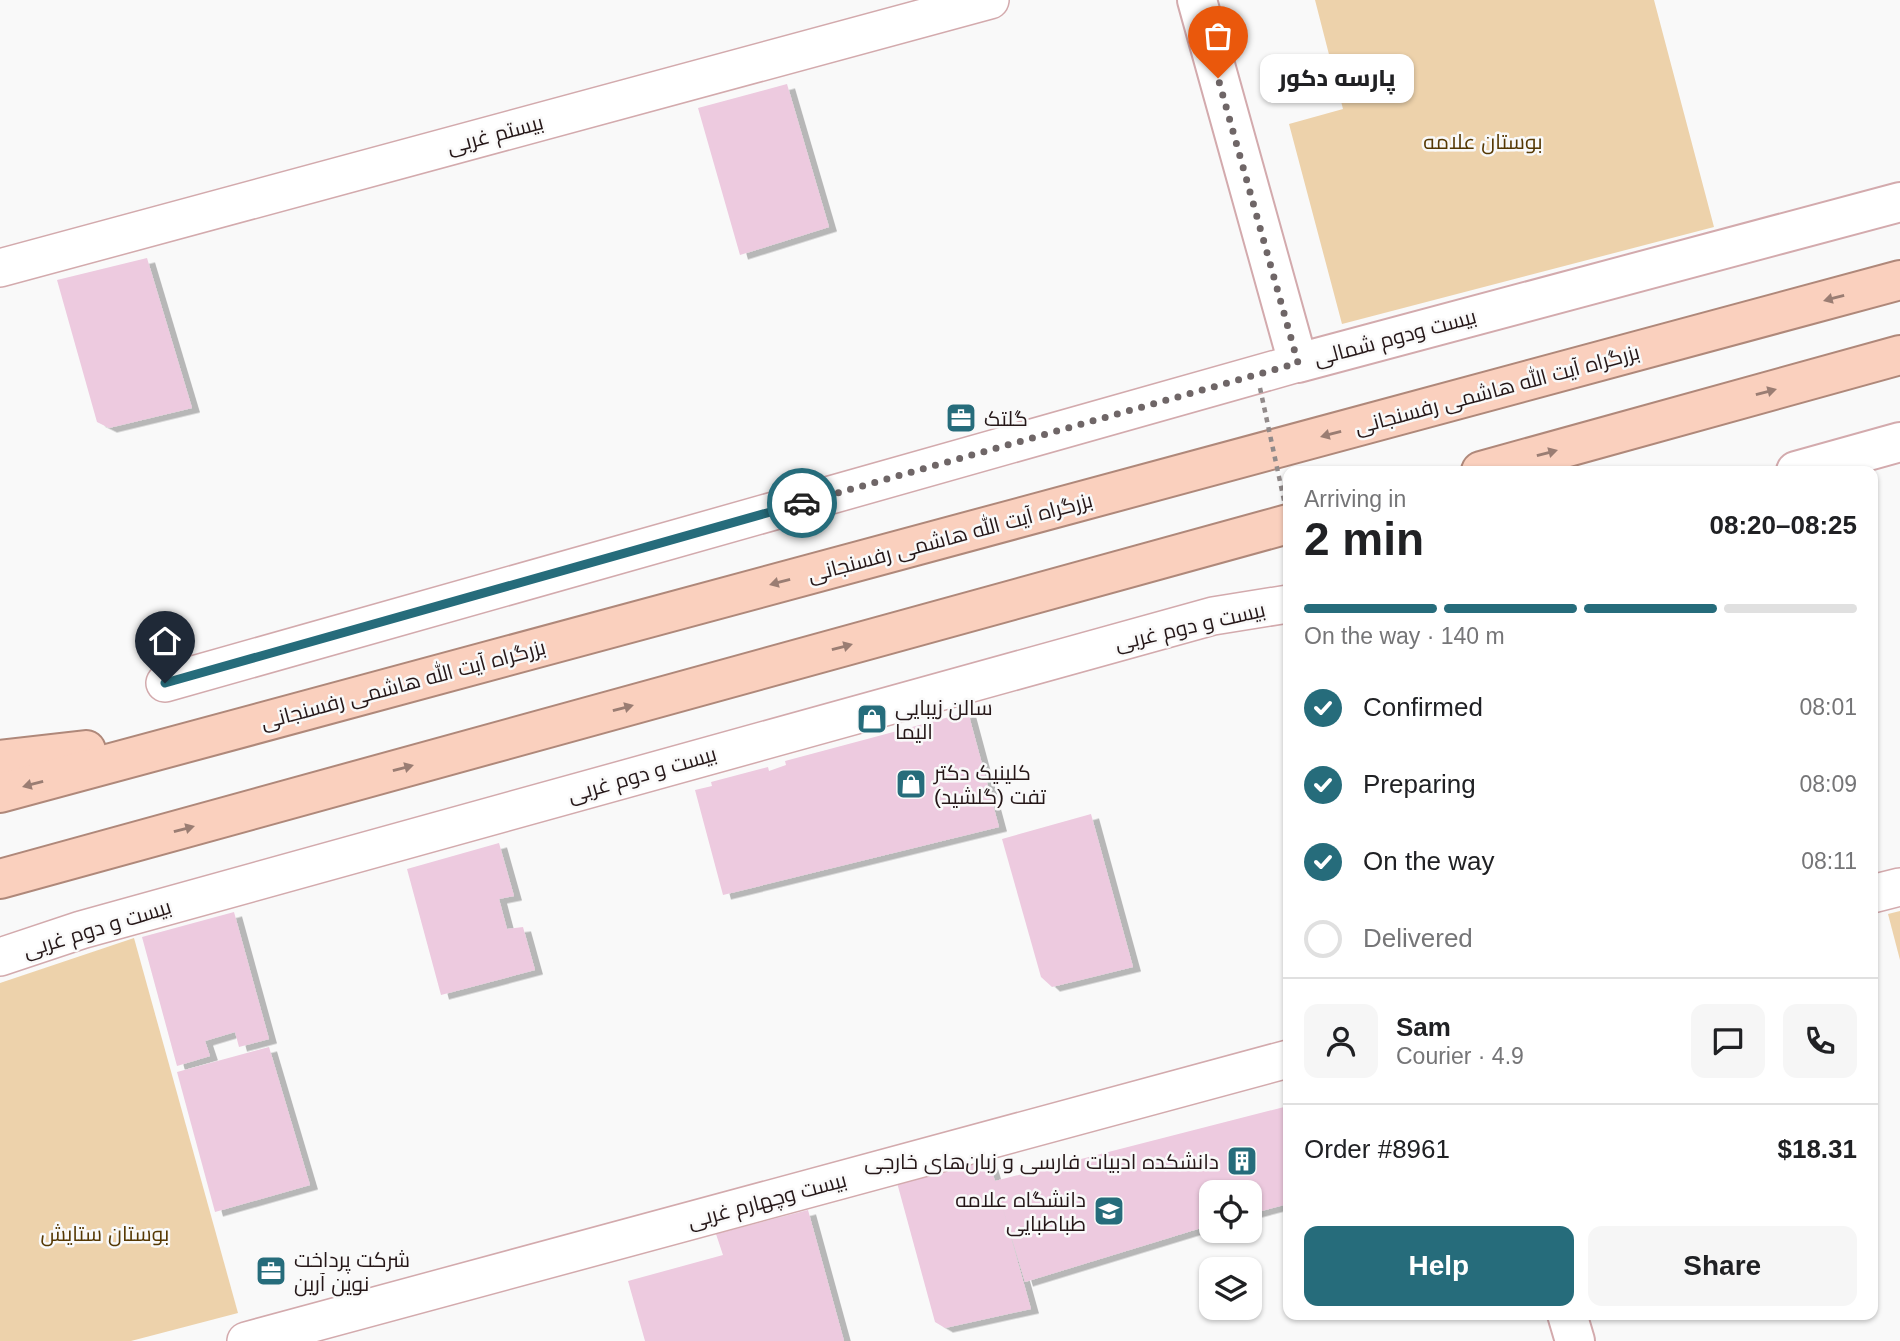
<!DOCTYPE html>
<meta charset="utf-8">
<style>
:root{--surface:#fff;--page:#f6f6f6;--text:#202124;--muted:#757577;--line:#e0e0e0;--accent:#266c7b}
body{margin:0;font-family:Helvetica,Cairo,sans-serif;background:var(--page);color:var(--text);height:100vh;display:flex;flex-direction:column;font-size:26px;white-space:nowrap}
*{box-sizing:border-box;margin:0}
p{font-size:23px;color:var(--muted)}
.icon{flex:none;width:38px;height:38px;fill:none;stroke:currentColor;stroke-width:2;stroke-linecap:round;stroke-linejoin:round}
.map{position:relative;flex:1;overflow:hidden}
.details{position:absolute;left:1283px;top:466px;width:595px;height:854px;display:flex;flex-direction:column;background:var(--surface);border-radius:14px;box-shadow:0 2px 5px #0004}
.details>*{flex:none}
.fabs{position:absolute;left:1199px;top:1180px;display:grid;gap:14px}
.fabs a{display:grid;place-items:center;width:63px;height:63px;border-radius:14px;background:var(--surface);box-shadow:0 2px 5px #0004;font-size:35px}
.pin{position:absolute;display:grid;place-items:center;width:60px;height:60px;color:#fff;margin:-72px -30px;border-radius:50% 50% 50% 0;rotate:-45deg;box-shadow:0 0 7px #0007}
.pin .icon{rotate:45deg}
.courier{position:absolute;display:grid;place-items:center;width:70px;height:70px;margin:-35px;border:5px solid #266c7b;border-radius:50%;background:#fff;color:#222;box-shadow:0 2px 9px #0007}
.bubble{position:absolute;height:49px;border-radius:14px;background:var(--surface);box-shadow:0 2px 5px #0004;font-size:23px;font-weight:800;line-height:49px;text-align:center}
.headline em{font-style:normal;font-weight:800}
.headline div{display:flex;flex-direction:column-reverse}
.headline{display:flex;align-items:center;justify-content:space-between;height:119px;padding:0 21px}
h1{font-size:46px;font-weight:800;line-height:52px}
.bar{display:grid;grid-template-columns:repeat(4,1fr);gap:10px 7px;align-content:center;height:84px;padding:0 21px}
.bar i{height:9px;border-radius:5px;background:var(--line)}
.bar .active{background:var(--accent)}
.bar p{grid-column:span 4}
.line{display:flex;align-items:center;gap:18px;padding:0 21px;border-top:2px solid var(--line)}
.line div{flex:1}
.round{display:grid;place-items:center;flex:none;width:74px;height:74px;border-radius:14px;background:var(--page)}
ol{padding:0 21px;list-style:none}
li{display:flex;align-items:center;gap:21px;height:77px}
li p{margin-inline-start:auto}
li .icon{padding:7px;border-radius:50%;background:var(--accent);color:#fff;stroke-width:4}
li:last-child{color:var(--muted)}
li i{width:38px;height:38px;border:4px solid var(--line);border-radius:50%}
.action{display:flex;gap:14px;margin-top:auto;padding:14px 21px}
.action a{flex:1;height:80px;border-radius:14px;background:var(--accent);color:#fff;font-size:28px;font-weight:800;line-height:80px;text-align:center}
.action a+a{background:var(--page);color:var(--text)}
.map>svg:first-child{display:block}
.green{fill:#edd2ab}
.building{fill:#edcadf;filter:url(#shadow)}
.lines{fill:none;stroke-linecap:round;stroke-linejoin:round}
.minor-casing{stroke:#d3aaad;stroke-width:40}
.tertiary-casing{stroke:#d3aaad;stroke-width:42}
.trunk-casing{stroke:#af887a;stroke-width:42}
.minor{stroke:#fff;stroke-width:37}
.tertiary{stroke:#fff;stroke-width:38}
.trunk{stroke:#fad0be;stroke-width:38}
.path-bridge{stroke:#918a8a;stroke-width:4.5;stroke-dasharray:5 5;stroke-linecap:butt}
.oneway{fill:#9a7d73}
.done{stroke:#6f6667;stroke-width:7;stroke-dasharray:0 12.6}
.route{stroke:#266c7b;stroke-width:9}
.labels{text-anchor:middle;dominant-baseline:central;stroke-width:5;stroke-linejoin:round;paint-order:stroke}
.street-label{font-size:21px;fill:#251718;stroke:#f9f9f9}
.park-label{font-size:21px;fill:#553803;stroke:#f9f9f9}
.poi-label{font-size:21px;fill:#251718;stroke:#f9f9f9;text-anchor:start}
</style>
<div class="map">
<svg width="1900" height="1341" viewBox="0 0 1900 1341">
<defs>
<filter id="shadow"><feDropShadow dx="8" dy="4.5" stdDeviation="0" flood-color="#0004"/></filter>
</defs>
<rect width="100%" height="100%" fill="#f9f9f9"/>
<g class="green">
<polygon points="1315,0 1654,0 1714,227 1342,324 1289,124 1343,109"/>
<polygon points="1900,911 1900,960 1888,914"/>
<polygon points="134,938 238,1313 131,1341 0,1341 0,983"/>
</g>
<g class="building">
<polygon points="787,84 829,227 740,255 698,108"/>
<polygon points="147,258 192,408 109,428 97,422 57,280"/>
<polygon points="968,712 999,827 723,895 695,790 712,786 711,782 768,767 769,771 786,765 785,761"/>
<polygon points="1091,814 1133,967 1052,987 1041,977 1002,839"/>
<polygon points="499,843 514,896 499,899 507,929 523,927 535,970 441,995 407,869"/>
<polygon points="234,912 269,1039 239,1047 235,1032 205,1041 210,1056 177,1066 142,937"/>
<polygon points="269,1047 310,1185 215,1212 177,1072"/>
<polygon points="1288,1106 1288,1204 1250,1214 1250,1192 1211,1192 1211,1225 1025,1282 1003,1209 1031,1309 945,1328 935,1322 896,1179 987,1155 995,1181"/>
<polygon points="808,1210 844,1341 645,1341 628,1281 723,1255 716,1234"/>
</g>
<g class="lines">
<g class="minor-casing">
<g id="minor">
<polyline points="0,268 990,0"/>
<polyline points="165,683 1298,363"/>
<polyline points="1872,894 1900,887"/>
<polyline points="0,957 81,930 1213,616 1288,604"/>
<polyline points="246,1341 1288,1059"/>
</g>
</g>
<g class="tertiary-casing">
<g id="tertiary">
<polyline points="1197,0 1298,363 1900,202"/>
<polyline points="1796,471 1900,442"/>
<polyline points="1567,1314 1575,1341"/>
</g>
</g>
<g class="trunk-casing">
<g id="trunk">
<polyline points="1481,471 1900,355"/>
<polyline points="0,760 86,750"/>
<polyline points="0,793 1900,280"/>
<polyline points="0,879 1288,524"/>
</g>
</g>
<use href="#minor" class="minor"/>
<use href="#tertiary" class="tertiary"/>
<use href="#trunk" class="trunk"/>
<polyline class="path-bridge" points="1260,388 1288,519"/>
</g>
<defs><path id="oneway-solid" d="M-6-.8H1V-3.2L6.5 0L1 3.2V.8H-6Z" transform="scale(1.75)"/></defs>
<g class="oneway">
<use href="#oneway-solid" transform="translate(1834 298) rotate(165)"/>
<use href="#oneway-solid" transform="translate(1766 392) rotate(-15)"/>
<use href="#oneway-solid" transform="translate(1331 434) rotate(165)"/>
<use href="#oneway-solid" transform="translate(1547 453) rotate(-15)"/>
<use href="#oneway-solid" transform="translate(780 582) rotate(165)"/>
<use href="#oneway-solid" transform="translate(842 647) rotate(-15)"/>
<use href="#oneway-solid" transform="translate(623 708) rotate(-15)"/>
<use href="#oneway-solid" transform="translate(403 768) rotate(-15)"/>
<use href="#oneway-solid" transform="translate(33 784) rotate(165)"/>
<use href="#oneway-solid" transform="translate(184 829) rotate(-15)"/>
</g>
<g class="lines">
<polyline class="done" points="802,503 1298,363 1218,78"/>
<polyline class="route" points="165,683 802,503"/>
</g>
<defs>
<g id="office-square" transform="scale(1.575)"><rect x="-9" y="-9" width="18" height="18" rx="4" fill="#266c7b" stroke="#f9f9f9"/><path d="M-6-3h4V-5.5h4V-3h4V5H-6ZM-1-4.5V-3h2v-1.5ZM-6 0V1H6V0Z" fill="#fff"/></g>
<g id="shop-square" transform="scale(1.575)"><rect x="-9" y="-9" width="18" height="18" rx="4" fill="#266c7b" stroke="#f9f9f9"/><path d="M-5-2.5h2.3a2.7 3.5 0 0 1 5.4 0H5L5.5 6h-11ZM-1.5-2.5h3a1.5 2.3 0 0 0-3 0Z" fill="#fff"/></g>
<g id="building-square" transform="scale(1.575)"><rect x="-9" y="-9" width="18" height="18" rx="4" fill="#266c7b" stroke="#f9f9f9"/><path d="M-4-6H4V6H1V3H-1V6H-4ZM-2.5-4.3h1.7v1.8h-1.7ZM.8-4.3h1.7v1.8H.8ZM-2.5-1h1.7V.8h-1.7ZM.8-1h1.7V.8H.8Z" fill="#fff"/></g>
<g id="university-square" transform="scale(1.575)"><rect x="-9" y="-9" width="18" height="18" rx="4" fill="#266c7b" stroke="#f9f9f9"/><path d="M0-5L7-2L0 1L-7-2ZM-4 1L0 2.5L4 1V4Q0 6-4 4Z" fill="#fff"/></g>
</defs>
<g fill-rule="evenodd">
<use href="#office-square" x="961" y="418"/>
<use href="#shop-square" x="872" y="719"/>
<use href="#shop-square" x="911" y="784"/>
<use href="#building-square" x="1242" y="1161"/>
<use href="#university-square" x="1109" y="1211"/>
<use href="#office-square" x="271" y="1271"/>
</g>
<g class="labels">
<g class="street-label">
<text transform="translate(495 134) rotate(-15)">بیستم غربی</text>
<text transform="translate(1395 337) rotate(-15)">بیست ودوم شمالی</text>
<text transform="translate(1497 389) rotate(-15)">بزرگراه آیت الله هاشمی رفسنجانی</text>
<text transform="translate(950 537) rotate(-15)">بزرگراه آیت الله هاشمی رفسنجانی</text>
<text transform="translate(1190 626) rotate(-13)">بیست و دوم غربی</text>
<text transform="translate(403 684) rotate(-15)">بزرگراه آیت الله هاشمی رفسنجانی</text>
<text transform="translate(642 774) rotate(-16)">بیست و دوم غربی</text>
<text transform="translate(97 928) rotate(-17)">بیست و دوم غربی</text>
<text transform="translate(767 1200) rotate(-15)">بیست وچهارم غربی</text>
</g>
<g class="park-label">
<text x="1483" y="141">بوستان علامه</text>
<text x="105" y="1233">بوستان ستایش</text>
</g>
<g class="poi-label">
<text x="984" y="418">گلتک</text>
<text x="895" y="707">سالن زیبایی<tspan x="895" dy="24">الیما</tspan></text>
<text x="934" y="772">کلینیک دکتر<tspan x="934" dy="24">تفت (گلشید)</tspan></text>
<text x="1219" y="1161" text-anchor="end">دانشکده ادبیات فارسی و زبان‌های خارجی</text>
<text x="1086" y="1199" text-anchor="end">دانشگاه علامه<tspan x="1086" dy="24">طباطبایی</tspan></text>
<text x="294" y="1259">شرکت پرداخت<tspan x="294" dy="24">نوین آرین</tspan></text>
</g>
</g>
</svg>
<div class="fabs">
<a><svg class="icon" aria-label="locate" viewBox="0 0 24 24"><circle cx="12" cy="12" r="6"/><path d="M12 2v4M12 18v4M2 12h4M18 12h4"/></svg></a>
<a><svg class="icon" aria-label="layers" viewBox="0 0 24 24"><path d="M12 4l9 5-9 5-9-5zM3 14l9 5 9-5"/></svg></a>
</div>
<div class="pin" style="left:1218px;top:78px;background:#ea580c"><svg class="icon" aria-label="bag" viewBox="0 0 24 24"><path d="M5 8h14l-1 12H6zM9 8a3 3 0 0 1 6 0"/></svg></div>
<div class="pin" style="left:165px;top:683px;background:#1f2937"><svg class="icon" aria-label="home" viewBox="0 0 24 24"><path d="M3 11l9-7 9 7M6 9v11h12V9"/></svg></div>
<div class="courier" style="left:802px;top:503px"><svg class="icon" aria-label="car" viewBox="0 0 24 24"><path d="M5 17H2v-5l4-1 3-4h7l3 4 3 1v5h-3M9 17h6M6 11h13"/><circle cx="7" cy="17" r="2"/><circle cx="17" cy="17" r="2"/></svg></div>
<div class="bubble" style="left:1260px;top:54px;width:154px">پارسه دکور</div>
<section class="details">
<div class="headline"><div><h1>2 min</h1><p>Arriving in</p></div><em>08:20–08:25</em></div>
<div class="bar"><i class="active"></i><i class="active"></i><i class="active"></i><i></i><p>On the way · 140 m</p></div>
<ol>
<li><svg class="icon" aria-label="check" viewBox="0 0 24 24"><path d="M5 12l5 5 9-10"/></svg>Confirmed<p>08:01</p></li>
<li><svg class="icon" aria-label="check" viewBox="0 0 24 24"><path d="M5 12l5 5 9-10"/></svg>Preparing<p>08:09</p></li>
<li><svg class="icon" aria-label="check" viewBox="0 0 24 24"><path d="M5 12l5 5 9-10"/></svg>On the way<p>08:11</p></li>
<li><i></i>Delivered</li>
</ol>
<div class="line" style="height:126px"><a class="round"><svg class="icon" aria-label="person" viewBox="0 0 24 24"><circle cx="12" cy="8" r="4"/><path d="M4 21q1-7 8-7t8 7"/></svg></a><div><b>Sam</b><p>Courier · 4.9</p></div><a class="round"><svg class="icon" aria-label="chat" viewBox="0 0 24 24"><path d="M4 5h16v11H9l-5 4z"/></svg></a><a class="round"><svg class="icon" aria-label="phone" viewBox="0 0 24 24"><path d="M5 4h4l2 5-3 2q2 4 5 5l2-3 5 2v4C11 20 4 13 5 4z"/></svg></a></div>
<div class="line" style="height:91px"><div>Order #8961</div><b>$18.31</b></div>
<div class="action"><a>Help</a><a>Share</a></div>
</section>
</div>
